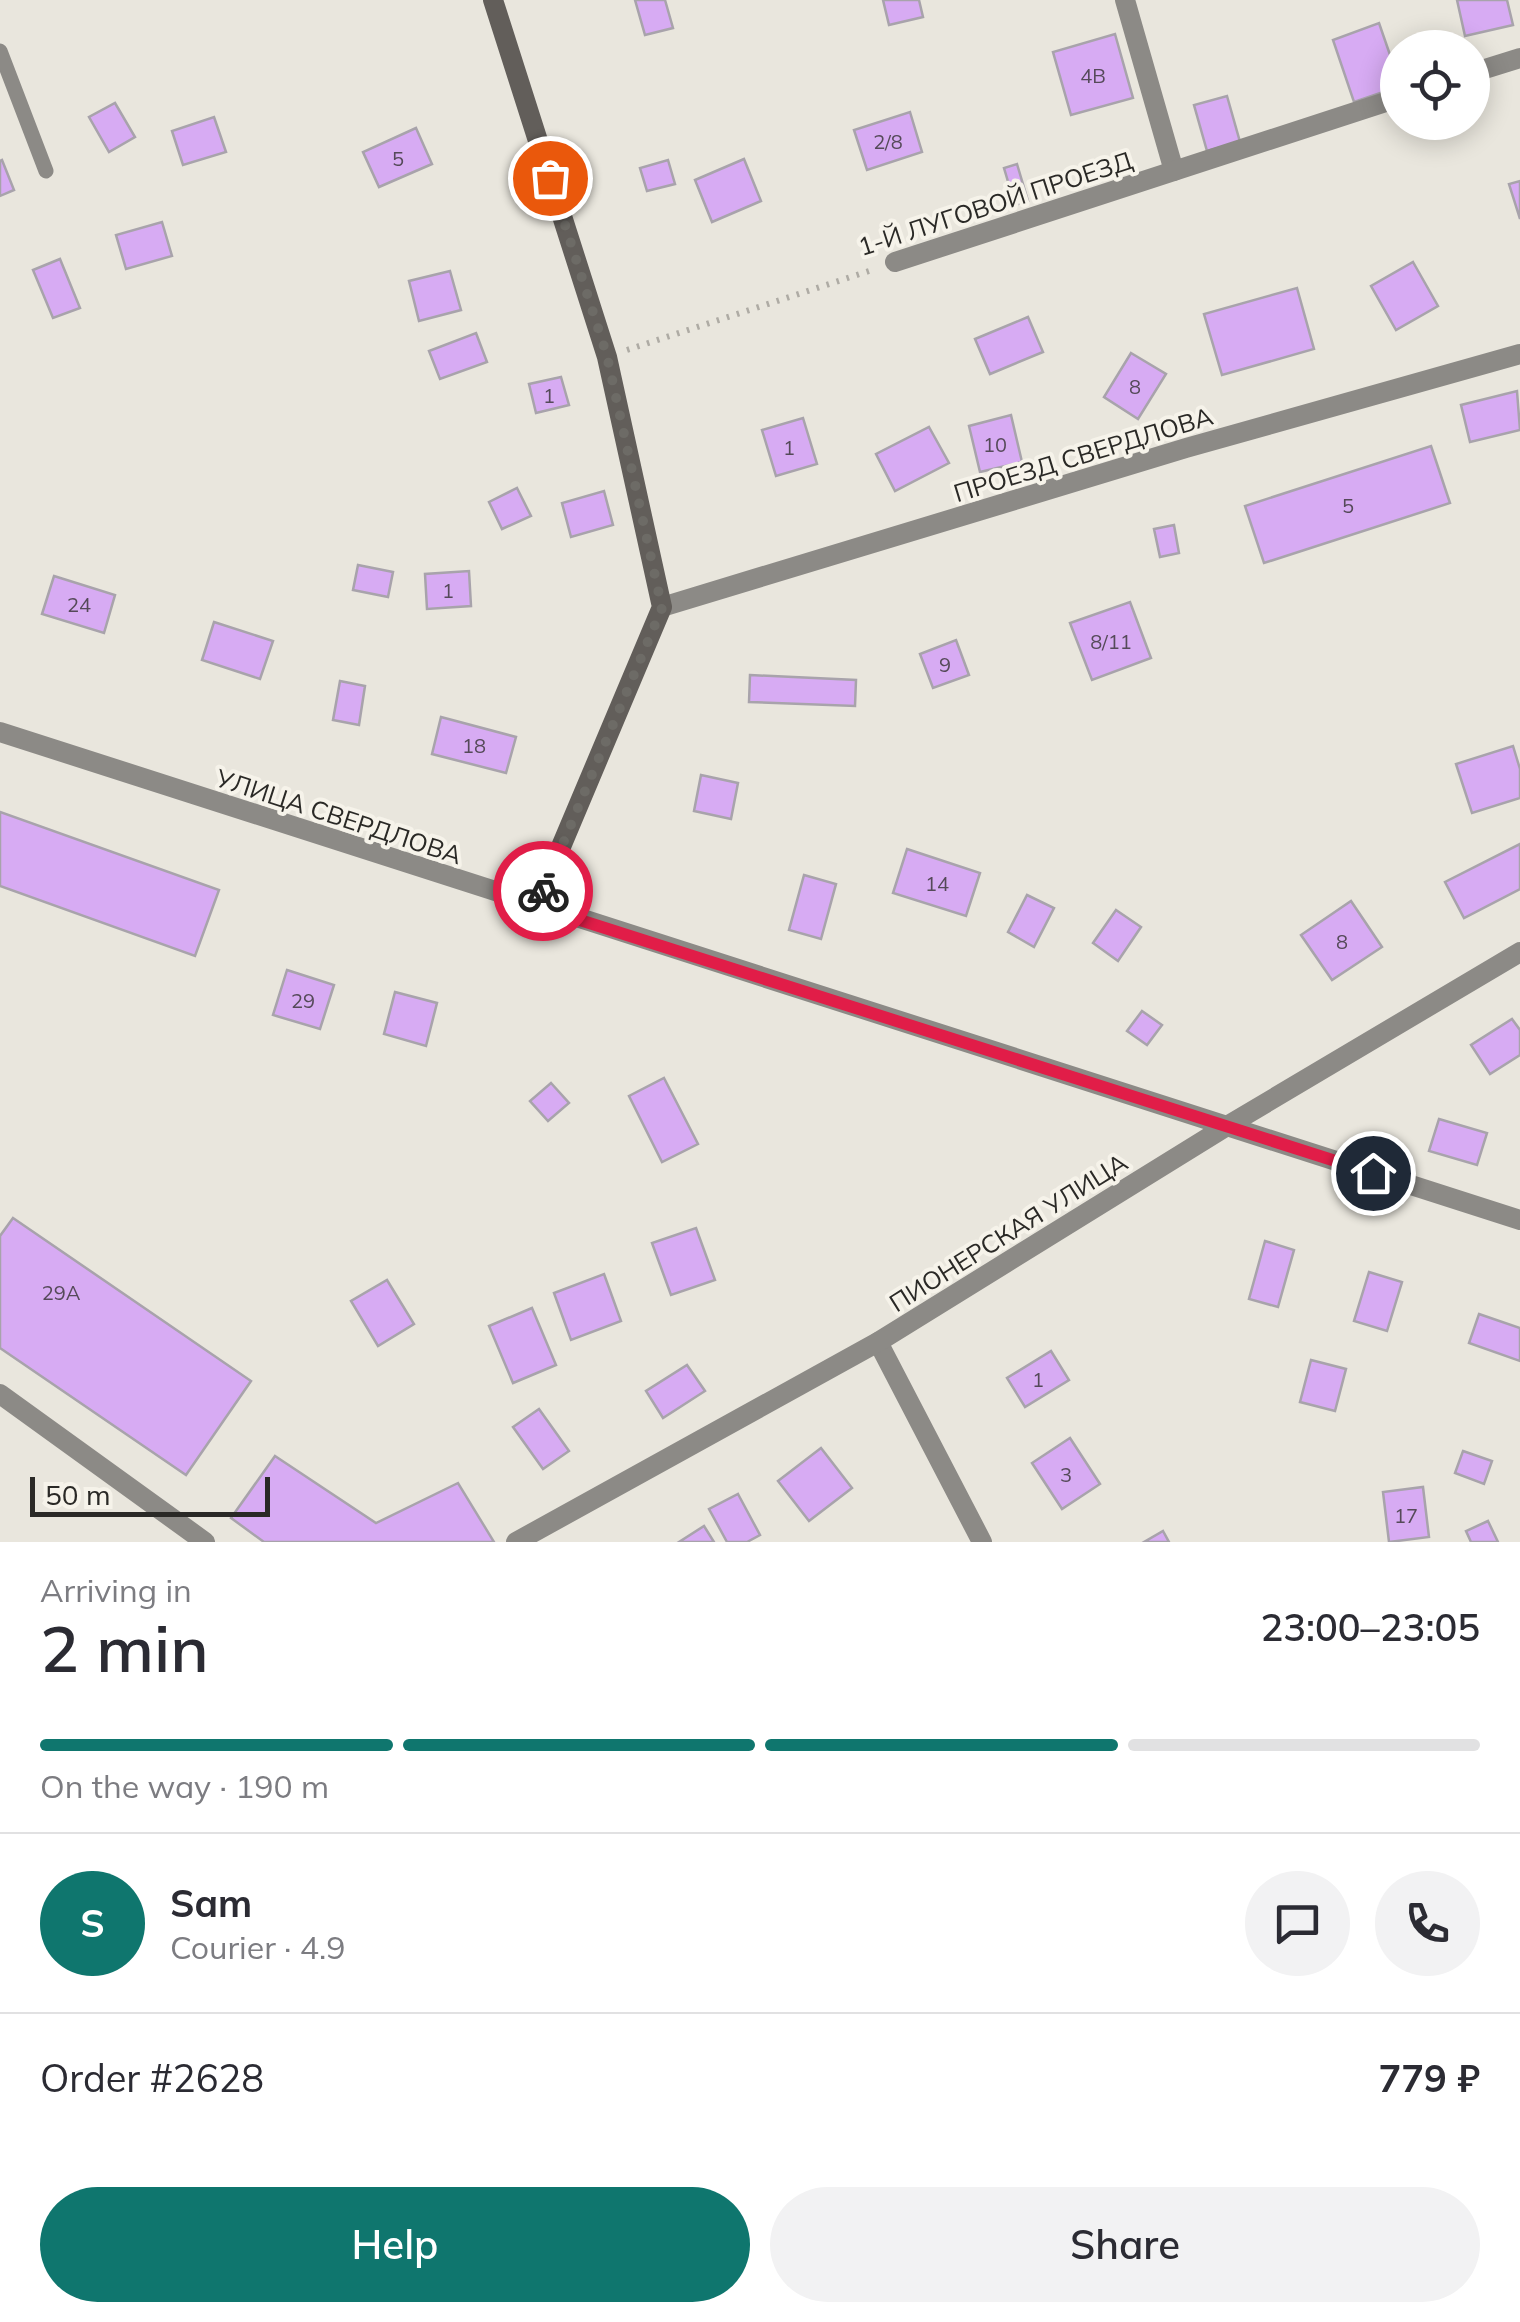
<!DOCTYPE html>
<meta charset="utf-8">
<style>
:root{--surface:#fff;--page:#f2f2f3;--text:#2b2b33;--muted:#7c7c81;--line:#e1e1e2;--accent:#0f766e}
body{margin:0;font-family:Mulish,sans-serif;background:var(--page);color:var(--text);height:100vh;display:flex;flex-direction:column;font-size:38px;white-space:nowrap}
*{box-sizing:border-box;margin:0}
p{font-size:32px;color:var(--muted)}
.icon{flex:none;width:55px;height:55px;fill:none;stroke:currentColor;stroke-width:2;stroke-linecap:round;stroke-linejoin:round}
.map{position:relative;height:1542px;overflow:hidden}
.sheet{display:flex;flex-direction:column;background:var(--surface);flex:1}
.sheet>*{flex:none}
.fabs{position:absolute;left:1380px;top:30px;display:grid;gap:20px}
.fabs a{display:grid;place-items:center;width:110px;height:110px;border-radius:50%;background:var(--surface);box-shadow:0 5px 25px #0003;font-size:50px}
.scale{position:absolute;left:30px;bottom:25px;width:240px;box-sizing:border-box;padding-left:10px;border:5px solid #2a2926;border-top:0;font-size:28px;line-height:35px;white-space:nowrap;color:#2a2926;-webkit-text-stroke:8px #f6f3ea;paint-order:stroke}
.pin{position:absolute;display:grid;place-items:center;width:85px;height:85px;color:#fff;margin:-42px;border:5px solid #fff;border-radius:50%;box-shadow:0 2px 10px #0007}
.courier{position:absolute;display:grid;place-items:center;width:100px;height:100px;margin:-50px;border:8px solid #e11d48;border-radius:50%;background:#fff;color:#222;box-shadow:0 2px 12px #0007}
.summary em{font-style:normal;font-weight:600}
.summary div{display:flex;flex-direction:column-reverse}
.summary{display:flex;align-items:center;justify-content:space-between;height:170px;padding:0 40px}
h1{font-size:65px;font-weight:600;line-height:75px}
.bar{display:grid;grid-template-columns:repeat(4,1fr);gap:15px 10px;align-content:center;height:120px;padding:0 40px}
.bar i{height:12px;border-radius:8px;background:var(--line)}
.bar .current{background:var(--accent)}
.bar p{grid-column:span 4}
.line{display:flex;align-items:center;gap:25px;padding:0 40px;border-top:2px solid var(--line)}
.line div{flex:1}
.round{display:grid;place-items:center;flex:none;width:105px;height:105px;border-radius:52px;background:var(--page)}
.button{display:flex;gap:20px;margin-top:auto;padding:20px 40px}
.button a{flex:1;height:115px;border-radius:60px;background:var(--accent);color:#fff;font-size:40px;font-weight:600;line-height:115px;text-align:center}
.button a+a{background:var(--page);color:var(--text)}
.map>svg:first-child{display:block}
.building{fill:#d7abf3;stroke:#a8a3ab;stroke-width:2.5}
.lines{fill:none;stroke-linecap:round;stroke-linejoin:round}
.path{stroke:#aeaba4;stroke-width:6;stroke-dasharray:2.5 8;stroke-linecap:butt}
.lane{stroke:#8c8a86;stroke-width:15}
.street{stroke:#8c8a86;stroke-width:20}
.secondary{stroke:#625e5a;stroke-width:20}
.done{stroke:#6d6b66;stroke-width:10;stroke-dasharray:0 18}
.route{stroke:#e11d48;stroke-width:12}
.labels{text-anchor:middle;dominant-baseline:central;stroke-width:8;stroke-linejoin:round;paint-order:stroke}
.number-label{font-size:20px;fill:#554a59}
.street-label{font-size:25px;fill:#2a2926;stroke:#f6f3ea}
</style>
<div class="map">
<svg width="1520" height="1542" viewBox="0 0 1520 1542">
<rect width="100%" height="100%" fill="#e9e6dd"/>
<g class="building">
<polygon points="635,0 665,0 673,28 645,35"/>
<polygon points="883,0 919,0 923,17 889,25"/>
<polygon points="1457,0 1507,0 1513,25 1465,36"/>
<polygon points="1379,23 1398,78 1398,87 1354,102 1333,40"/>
<polygon points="1115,34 1133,98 1071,115 1053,52"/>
<polygon points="1227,96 1240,142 1207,151 1194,105"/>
<polygon points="115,103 135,137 109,152 89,117"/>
<polygon points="910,112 922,152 867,170 854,130"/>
<polygon points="214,117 226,152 183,165 172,131"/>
<polygon points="416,128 432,164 379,187 363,152"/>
<polygon points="744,159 761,201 712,222 695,180"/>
<polygon points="2,160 14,190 0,196 0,161"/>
<polygon points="668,160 675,184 647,191 640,168"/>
<polygon points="1017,164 1028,201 1015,205 1004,168"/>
<polygon points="1520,181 1520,219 1509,184"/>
<polygon points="162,222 172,256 126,269 116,235"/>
<polygon points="60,259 80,308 53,318 33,270"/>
<polygon points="1413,262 1438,306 1396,330 1371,286"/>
<polygon points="450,271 461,310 419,321 409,281"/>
<polygon points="1297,288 1314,349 1222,375 1204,314"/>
<polygon points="1028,317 1043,352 990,374 975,339"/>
<polygon points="476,333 487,362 440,379 429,351"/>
<polygon points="1131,353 1166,374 1138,419 1104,397"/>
<polygon points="561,377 569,405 536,413 529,384"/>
<polygon points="1517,391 1520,430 1470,442 1461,405"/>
<polygon points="1011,415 1022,462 980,472 969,426"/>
<polygon points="803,418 817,464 776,476 762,430"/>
<polygon points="929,427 949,463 895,491 876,454"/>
<polygon points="1431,446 1450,503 1264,563 1245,506"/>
<polygon points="517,488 531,516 502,529 489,502"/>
<polygon points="604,491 613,525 571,537 562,503"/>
<polygon points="1174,525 1179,553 1160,557 1154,529"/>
<polygon points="358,565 393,572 388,597 353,590"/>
<polygon points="469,571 471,606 427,609 425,574"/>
<polygon points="54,576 115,595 104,633 42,614"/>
<polygon points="1130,602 1151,658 1092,680 1070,623"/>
<polygon points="214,622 273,641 260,679 202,660"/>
<polygon points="956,640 969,675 933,688 920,654"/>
<polygon points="750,675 856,680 855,706 749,702"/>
<polygon points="340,681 365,686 359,725 333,720"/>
<polygon points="441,717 516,737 506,773 432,754"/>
<polygon points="1513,746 1520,769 1520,798 1472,813 1456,764"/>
<polygon points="701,775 738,783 731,819 694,811"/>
<polygon points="0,812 219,890 195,956 0,886"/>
<polygon points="1520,844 1520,889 1464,918 1445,882"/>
<polygon points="907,849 980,873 966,916 893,893"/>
<polygon points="804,875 836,884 821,939 789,930"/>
<polygon points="1027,895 1054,908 1034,947 1008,932"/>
<polygon points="1351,901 1382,947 1332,980 1301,935"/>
<polygon points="1116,910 1141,927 1118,961 1093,943"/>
<polygon points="287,970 334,985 320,1029 273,1015"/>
<polygon points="395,992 437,1003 426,1046 384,1034"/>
<polygon points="1142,1011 1162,1025 1147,1045 1127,1031"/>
<polygon points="1512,1019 1520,1030 1520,1055 1490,1074 1471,1045"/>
<polygon points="664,1078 698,1144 662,1162 629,1096"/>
<polygon points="551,1083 569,1103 548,1121 530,1101"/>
<polygon points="1439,1119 1487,1133 1477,1165 1429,1151"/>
<polygon points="13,1218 251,1381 186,1475 0,1348 0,1236"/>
<polygon points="696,1228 715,1280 671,1295 652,1243"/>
<polygon points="1265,1241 1294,1250 1278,1307 1249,1299"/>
<polygon points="1369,1272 1402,1282 1387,1331 1354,1321"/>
<polygon points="604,1274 621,1321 571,1340 554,1293"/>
<polygon points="387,1280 414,1324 378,1346 351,1301"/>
<polygon points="532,1308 556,1365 513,1383 489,1326"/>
<polygon points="1479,1314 1520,1328 1520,1361 1469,1343"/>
<polygon points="1051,1351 1069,1380 1025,1407 1007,1378"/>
<polygon points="1311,1360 1346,1369 1335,1411 1300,1402"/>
<polygon points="687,1365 705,1391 663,1418 646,1391"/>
<polygon points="539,1409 569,1451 543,1469 513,1427"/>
<polygon points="1070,1438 1100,1484 1062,1509 1032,1463"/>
<polygon points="821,1448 852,1488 809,1521 778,1481"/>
<polygon points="1463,1451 1492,1461 1484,1484 1455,1473"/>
<polygon points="275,1456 376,1523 458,1483 494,1542 264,1542 231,1518"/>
<polygon points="1423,1487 1429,1537 1389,1542 1383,1492"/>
<polygon points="738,1494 760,1535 747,1542 727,1542 709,1509"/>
<polygon points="1488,1521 1498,1542 1471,1542 1466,1531"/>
<polygon points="704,1526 714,1542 679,1542"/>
<polygon points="1163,1531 1169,1542 1144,1542"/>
</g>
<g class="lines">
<polyline class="path" points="627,350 872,270"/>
<polyline class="lane" points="0,51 46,171"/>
<g class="street">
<polyline points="1125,0 1174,171"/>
<polyline points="1472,73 1520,58"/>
<polyline points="895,262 1398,98"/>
<polyline points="662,607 1186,448 1520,354"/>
<polyline points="0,732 1520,1220"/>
<polyline points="878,1342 982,1542"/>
<polyline points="0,1394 205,1542"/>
<polyline points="516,1542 878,1342 1227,1126 1520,952"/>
</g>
<polyline class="secondary" points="493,0 607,357 662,607 536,906"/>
</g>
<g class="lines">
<polyline class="done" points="543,891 662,608 607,356 550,178"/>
<polyline class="route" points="543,891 536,906 1373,1173"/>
</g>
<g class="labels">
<g class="number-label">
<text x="1093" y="75">4В</text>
<text x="888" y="141">2/8</text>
<text x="398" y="158">5</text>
<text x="1135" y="386">8</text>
<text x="549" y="395">1</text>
<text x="995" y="444">10</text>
<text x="789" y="447">1</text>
<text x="1348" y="505">5</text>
<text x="448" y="590">1</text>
<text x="79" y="604">24</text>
<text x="1111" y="641">8/11</text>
<text x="945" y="664">9</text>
<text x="474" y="745">18</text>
<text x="937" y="883">14</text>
<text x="1342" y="941">8</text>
<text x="303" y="1000">29</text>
<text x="61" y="1292">29А</text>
<text x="1038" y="1379">1</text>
<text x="1066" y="1474">3</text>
<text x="1406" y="1515">17</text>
</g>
<g class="street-label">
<text transform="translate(995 203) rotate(-18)">1-Й ЛУГОВОЙ ПРОЕЗД</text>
<text transform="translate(1083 454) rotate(-17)">ПРОЕЗД СВЕРДЛОВА</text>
<text transform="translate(339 816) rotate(18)">УЛИЦА СВЕРДЛОВА</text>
<text transform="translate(1008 1232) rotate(-32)">ПИОНЕРСКАЯ УЛИЦА</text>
</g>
</g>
</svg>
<div class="fabs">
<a><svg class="icon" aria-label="locate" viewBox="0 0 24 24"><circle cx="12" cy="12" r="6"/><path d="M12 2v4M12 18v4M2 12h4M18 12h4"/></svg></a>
</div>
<div class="scale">50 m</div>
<div class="pin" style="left:550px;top:178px;background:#ea580c"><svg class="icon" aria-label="bag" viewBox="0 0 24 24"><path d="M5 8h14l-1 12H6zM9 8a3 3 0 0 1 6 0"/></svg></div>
<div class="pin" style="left:1373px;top:1173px;background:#1f2937"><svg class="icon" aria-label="home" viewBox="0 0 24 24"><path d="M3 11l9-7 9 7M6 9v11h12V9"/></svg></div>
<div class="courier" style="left:543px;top:891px"><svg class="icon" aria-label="bike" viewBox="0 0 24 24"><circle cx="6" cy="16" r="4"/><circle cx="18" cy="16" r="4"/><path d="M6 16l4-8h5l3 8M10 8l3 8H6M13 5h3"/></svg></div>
</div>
<section class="sheet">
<div class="summary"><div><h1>2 min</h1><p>Arriving in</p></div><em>23:00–23:05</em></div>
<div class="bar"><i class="current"></i><i class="current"></i><i class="current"></i><i></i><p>On the way · 190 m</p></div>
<div class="line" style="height:180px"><b class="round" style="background:var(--accent);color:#fff">S</b><div><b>Sam</b><p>Courier · 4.9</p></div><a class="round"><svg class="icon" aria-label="chat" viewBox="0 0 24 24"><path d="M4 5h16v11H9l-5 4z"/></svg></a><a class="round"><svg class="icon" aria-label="phone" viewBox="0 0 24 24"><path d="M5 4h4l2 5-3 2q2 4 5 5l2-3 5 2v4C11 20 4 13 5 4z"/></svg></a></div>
<div class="line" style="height:130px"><div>Order #2628</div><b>779 ₽</b></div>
<div class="button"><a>Help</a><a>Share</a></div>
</section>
